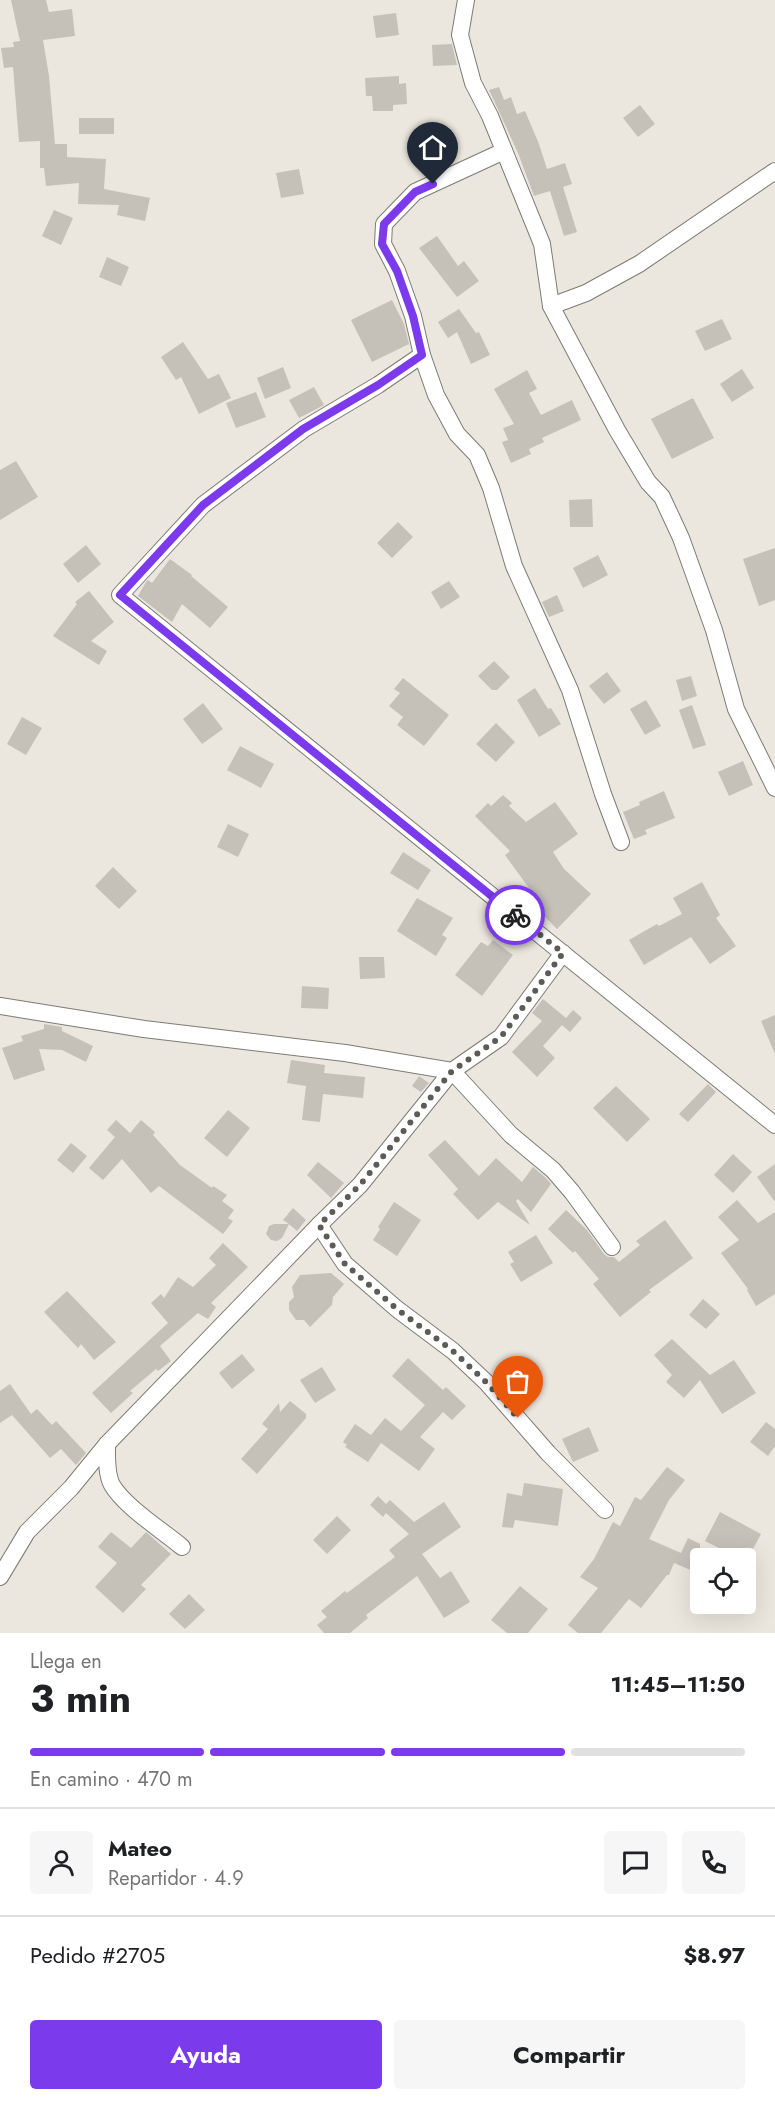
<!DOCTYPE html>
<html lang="es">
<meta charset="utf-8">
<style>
:root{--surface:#fff;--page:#f6f6f6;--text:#202124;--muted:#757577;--line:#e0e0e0;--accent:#7c3aed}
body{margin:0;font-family:Jost,sans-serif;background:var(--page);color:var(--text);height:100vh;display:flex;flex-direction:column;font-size:22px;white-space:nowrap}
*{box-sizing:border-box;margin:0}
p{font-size:20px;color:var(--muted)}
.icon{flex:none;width:33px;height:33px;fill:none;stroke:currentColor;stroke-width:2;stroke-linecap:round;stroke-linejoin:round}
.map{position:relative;height:1633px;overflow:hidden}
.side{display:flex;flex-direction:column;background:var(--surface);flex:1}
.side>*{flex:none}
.tools{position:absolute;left:690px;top:1548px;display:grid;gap:12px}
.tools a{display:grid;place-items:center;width:66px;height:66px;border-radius:6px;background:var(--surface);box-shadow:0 6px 24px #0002;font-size:30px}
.pin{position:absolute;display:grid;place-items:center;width:51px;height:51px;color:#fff;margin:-62px -26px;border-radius:50% 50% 50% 0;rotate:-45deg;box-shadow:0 0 6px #0007}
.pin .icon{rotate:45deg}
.courier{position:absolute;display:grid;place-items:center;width:60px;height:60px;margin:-30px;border:4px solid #7c3aed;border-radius:50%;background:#fff;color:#222;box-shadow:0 2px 8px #0007}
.headline em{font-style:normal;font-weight:700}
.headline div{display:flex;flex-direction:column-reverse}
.headline{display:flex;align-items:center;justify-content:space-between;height:102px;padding:0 30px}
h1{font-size:39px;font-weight:700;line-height:45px}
.bar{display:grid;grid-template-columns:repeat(4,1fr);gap:9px 6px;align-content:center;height:72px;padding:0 30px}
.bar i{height:8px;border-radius:4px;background:var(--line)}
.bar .active{background:var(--accent)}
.bar p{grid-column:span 4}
.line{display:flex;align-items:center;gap:15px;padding:0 30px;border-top:2px solid var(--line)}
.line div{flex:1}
.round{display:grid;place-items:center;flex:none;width:63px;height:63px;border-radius:6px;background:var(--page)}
.cta{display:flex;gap:12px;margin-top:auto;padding:12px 30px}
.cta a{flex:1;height:69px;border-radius:6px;background:var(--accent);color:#fff;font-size:24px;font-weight:700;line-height:69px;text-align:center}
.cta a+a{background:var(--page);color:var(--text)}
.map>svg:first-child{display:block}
.building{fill:#c5c1b9}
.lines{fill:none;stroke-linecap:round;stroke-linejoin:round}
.street-casing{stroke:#7e7b73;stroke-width:18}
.street{stroke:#fff;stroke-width:16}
.done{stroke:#5d5b56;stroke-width:6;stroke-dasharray:0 10.8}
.route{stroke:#7c3aed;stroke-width:8}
</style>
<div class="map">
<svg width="775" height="1633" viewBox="0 0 775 1633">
<rect width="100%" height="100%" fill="#ebe7de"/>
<g class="building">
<polygon points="11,0 46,0 49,12 72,9 75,36 43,40 49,76 55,144 67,144 67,157 106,159 104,189 150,198 145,221 117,215 119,205 78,204 79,183 46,186 44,168 40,168 40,141 19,142 13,67 4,68 1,48 14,47 13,42 20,41"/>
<polygon points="396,13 399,35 376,38 373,16"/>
<polygon points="452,44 457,65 433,66 432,45"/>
<polygon points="399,76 399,84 406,83 407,104 393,105 393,111 373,111 372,96 366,96 365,78"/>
<polygon points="499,87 504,100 511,97 517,114 525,111 539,144 547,169 565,163 572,184 563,187 577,232 564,236 550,191 534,196 518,153 489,90"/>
<polygon points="640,105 655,124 638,137 623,118"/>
<rect x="79" y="118" width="35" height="16"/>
<polygon points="299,169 304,194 281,198 276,173"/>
<polygon points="54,210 73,218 61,245 42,236"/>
<polygon points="437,236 458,266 464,261 479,281 457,297 419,248"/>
<polygon points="107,257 129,267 121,286 99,277"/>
<polygon points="392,300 404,324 409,344 372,362 351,320"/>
<polygon points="459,309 476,333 479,332 490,355 471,364 457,332 448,338 438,322"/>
<polygon points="722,319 732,339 705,351 695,331"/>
<polygon points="183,342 208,379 219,374 231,398 199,414 181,377 176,380 161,357"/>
<polygon points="283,367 291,388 265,399 257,378"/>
<polygon points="742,369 754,388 732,402 720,384"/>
<polygon points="527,370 537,389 529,393 541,415 572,400 581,420 542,438 544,442 529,449 531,454 511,463 502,442 508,440 503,428 514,424 494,389"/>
<polygon points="314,387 324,405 299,418 289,400"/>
<polygon points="256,392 266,417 236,428 226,403"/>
<polygon points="693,398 714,438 672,459 651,419"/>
<polygon points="16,461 38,497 0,520 0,470"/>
<polygon points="592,499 593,527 570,527 569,500"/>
<polygon points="398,522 413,537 392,558 377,543"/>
<polygon points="86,545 101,564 78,583 63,564"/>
<polygon points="775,548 775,600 759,606 743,559"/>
<polygon points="598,555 608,575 583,588 573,568"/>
<polygon points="170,559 192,575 191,576 228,607 210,628 182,604 172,622 138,596 146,582 148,580 152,583"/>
<polygon points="449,581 460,597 441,609 431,592"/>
<polygon points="89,591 114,622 91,641 107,651 99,665 53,636 77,604 75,602"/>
<polygon points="557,595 564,611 549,617 542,602"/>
<polygon points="494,661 510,677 497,690 492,690 478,676"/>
<polygon points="607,672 621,691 604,704 589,686"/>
<polygon points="691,676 697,696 682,701 676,680"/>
<polygon points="403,678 449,715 424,746 397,725 403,717 389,706 400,693 394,689"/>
<polygon points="535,688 548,709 551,708 561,724 539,737 517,700"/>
<polygon points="646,700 661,726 645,735 630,709"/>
<polygon points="203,703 223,729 202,744 183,719"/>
<polygon points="692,705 706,745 693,749 679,710"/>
<polygon points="22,717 42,728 26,755 7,744"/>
<polygon points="496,723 515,742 496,762 476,744"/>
<polygon points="240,746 274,764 261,788 227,770"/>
<polygon points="743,761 753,785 729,796 718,772"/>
<polygon points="664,791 675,818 645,830 647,834 634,839 623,812 640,805 639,802"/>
<polygon points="503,795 512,803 509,806 526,822 555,802 578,834 553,852 564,869 591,894 557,929 532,904 537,899 505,855 510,851 475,816 488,803 491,806"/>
<polygon points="228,824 249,834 238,857 217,847"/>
<polygon points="403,852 431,870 418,890 390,873"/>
<polygon points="113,867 137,891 119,909 95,886"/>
<polygon points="702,882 720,915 716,918 736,946 710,964 691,937 644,965 629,940 657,924 659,926 682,914 673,898"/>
<polygon points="417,898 453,918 442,935 447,938 436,956 397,931"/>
<polygon points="493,940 513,955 482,996 455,975 481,942 488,946"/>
<polygon points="359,957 384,957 385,978 360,979"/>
<polygon points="302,986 329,988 328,1009 301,1008"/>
<polygon points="543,999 566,1018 573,1010 582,1018 570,1032 562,1025 543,1046 555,1058 537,1077 512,1052 542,1021 532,1013"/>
<polygon points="775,1015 775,1054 761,1021"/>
<polygon points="44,1024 62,1027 62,1031 93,1046 86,1062 62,1050 39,1049 45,1070 14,1080 2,1048 23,1041 21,1036 44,1029"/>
<polygon points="291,1060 325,1065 324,1073 365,1077 363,1098 323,1094 320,1122 302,1120 306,1086 287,1083"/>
<polygon points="419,1076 429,1083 421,1092 412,1086"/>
<polygon points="708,1084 716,1092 688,1122 679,1114"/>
<polygon points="616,1086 650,1119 627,1142 593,1108"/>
<polygon points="228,1110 250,1128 227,1157 204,1138"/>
<polygon points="116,1120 130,1133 141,1120 155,1132 153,1135 180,1165 212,1188 213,1186 227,1195 222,1201 234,1210 228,1218 233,1221 223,1234 159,1186 151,1193 122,1159 103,1180 89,1168 115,1137 107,1130"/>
<polygon points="445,1140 479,1176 496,1158 522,1182 533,1167 546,1178 551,1184 531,1212 518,1199 516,1201 530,1225 498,1202 478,1220 453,1194 458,1189 428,1155"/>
<polygon points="71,1143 87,1156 73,1173 57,1160"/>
<polygon points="733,1154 752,1172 733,1193 714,1175"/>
<polygon points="318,1162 344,1183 331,1198 307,1175"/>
<polygon points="775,1164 775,1202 757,1177"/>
<polygon points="737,1200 758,1223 775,1212 775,1294 756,1306 747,1290 748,1289 721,1253 739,1240 718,1217"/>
<polygon points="394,1202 421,1220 397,1256 373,1240 380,1229 378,1227"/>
<polygon points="293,1208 306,1220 297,1231 289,1224 282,1238 277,1241 271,1240 266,1234 269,1226 274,1224 289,1224 283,1220"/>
<polygon points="566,1210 587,1230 604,1254 608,1257 614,1257 619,1262 640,1245 636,1241 665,1220 693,1258 649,1290 651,1292 620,1317 593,1284 599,1279 575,1251 573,1253 548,1229"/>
<polygon points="536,1235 553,1263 521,1282 510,1264 514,1262 508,1252"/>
<polygon points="223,1243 248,1267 211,1303 216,1307 208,1319 198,1313 160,1346 171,1361 158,1371 156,1369 130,1391 133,1393 111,1413 92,1393 168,1323 151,1303 161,1294 164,1298 178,1277 193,1287 216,1265 209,1258"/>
<polygon points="331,1273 344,1284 333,1297 332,1305 310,1327 304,1320 296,1320 289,1310 289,1302 294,1297 292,1287 300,1275"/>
<polygon points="67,1291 116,1342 94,1360 81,1344 78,1348 44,1312"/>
<polygon points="703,1299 720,1314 706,1329 689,1315"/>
<polygon points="672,1339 710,1375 734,1360 756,1393 722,1414 700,1380 684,1398 666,1382 672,1375 654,1355"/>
<polygon points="242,1354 255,1370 232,1389 219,1373"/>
<polygon points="408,1358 443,1390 446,1387 466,1406 452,1420 443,1412 420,1437 435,1449 419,1471 381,1443 368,1462 345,1447 347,1445 343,1442 355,1424 371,1435 385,1418 401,1431 425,1405 392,1376"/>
<polygon points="322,1367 336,1390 315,1403 300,1380"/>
<polygon points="10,1384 31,1414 37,1409 52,1425 56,1421 86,1453 76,1465 61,1449 50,1458 12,1415 0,1423 0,1391"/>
<polygon points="290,1401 306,1414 306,1418 257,1474 241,1459 268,1429 262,1424 279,1403 280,1412"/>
<polygon points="766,1422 775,1429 775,1446 768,1456 750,1442"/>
<polygon points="589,1427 599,1451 573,1462 562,1439"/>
<polygon points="667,1467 685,1480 669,1500 649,1539 681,1553 688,1538 700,1544 700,1574 674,1563 669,1575 667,1575 641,1608 629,1599 601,1633 578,1633 568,1625 598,1588 580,1577 594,1559 613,1522 620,1526 635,1497 641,1500"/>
<polygon points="524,1483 563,1489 558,1526 515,1520 513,1528 502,1527 507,1493 522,1496"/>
<polygon points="378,1496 386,1504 390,1500 414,1522 444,1502 461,1527 422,1554 440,1578 451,1571 470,1602 444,1618 417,1576 366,1615 368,1618 350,1633 324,1633 317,1625 327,1617 321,1611 345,1591 347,1593 395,1557 389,1550 409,1534 386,1513 383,1517 370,1505"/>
<polygon points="720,1512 761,1534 746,1562 746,1558 739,1558 705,1541"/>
<polygon points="337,1516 351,1530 327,1554 313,1540"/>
<polygon points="111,1532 131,1548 146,1532 171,1554 141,1585 146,1589 123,1613 95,1587 117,1563 98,1547"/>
<polygon points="520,1586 548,1609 528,1633 507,1633 491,1620"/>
<polygon points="189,1594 205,1610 185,1629 169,1614"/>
</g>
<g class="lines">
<g class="street-casing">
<g id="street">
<polyline points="466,0 460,35 473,83 490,116 542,244 551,306 617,430 648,482 662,497 681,538 714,630 736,709 775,788"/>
<polyline points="504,151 415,192 384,224 383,244 397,271 413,316 422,355 436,395 457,434 477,455 491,488 514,566 570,690 603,794 621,842"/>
<polyline points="551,306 586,293 639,264 775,171"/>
<polyline points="422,355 378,385 304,429 203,505 120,595 775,1125"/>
<polyline points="0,1006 144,1029 345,1053 452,1071 501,1037 563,953"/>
<polyline points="319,1225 345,1264 397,1309 453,1351 487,1383 548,1453 605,1510"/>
<path d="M107 1444C107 1456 106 1474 112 1485 124 1506 163 1531 182 1547"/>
<polyline points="0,1577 27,1532 71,1488 107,1444 319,1225 360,1185 452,1071 511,1135 553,1170 572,1192 612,1247"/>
</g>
</g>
<use href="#street" class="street"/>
</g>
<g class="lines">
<polyline class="done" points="515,915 563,953 501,1037 452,1071 360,1185 319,1225 345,1264 397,1309 453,1351 487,1383 518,1418"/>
<polyline class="route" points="433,184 415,192 384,224 382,244 397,271 413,316 422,355 378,385 303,429 203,505 120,595 515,915"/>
</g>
</svg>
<div class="tools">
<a><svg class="icon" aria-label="locate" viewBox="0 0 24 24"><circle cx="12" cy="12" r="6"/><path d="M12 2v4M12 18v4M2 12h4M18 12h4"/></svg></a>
</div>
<div class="pin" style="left:518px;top:1418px;background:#ea580c"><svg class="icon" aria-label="bag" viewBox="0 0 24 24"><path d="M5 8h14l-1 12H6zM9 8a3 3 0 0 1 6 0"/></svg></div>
<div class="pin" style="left:433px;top:184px;background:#1f2937"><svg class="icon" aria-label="home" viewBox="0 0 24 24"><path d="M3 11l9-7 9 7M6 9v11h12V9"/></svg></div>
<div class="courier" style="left:515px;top:915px"><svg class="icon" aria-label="bike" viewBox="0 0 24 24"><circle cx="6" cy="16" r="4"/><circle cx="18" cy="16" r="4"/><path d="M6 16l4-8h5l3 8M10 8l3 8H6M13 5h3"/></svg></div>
</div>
<section class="side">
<div class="headline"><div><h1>3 min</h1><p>Llega en</p></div><em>11:45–11:50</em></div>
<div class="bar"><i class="active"></i><i class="active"></i><i class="active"></i><i></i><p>En camino · 470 m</p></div>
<div class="line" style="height:108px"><a class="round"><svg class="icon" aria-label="person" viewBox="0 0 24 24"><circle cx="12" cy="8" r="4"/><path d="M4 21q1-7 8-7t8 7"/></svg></a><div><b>Mateo</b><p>Repartidor · 4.9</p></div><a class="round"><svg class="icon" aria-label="chat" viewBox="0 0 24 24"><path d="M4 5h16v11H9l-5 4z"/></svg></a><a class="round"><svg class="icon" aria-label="phone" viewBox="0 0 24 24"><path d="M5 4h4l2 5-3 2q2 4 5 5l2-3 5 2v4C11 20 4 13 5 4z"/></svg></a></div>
<div class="line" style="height:78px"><div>Pedido #2705</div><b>$8.97</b></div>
<div class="cta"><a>Ayuda</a><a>Compartir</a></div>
</section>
